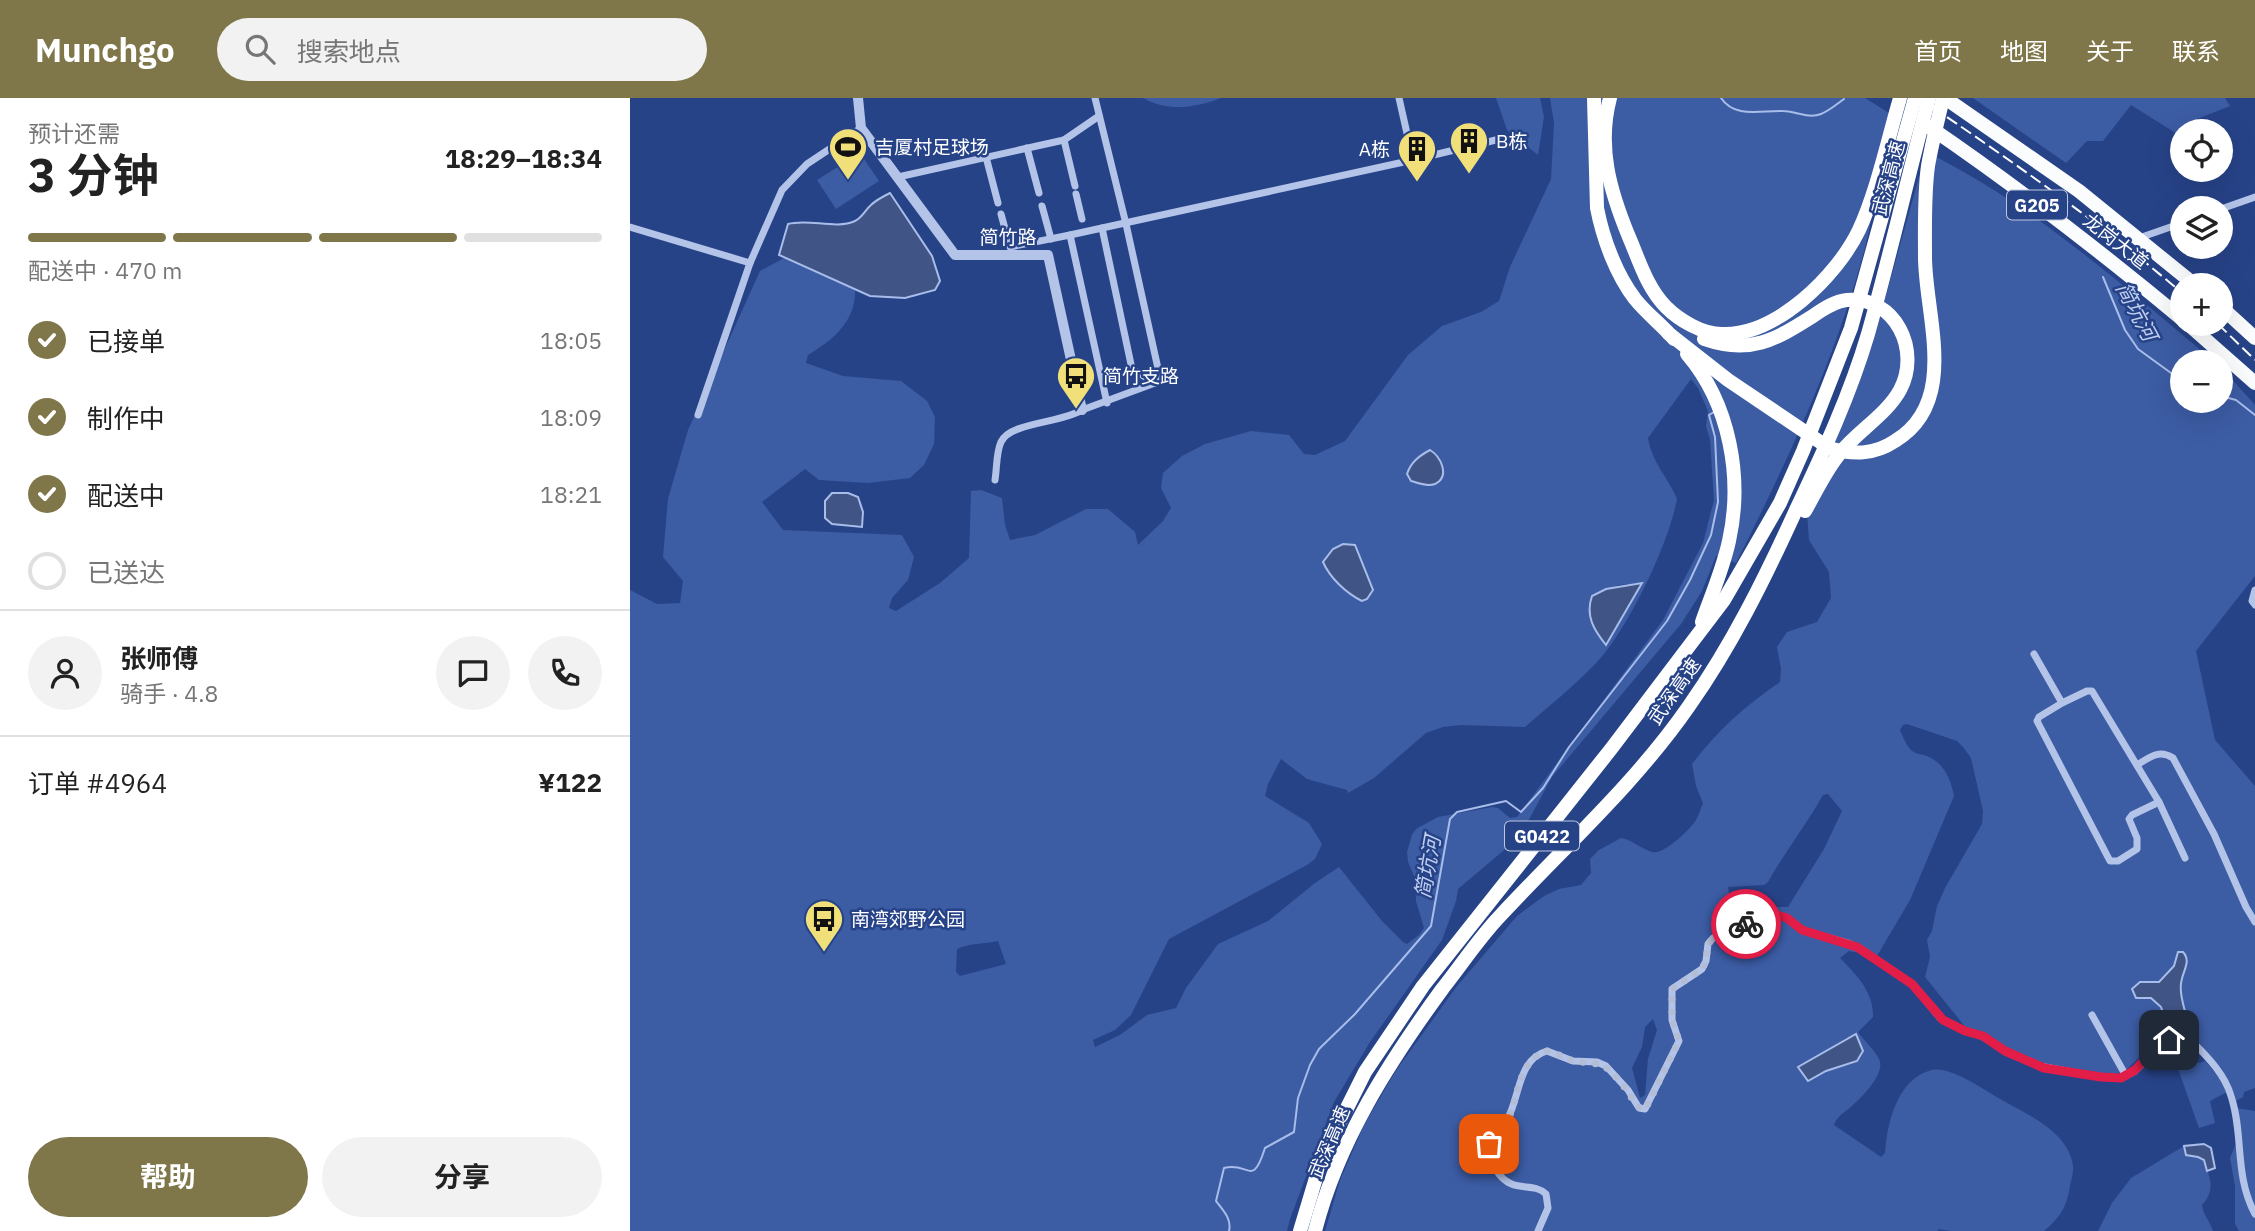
<!DOCTYPE html>
<html lang="zh">
<meta charset="utf-8">
<style>
:root{--surface:#fff;--page:#f2f2f2;--text:#222;--muted:#767676;--line:#e0e0e0;--accent:#7f774a}
body{margin:0;font-family:"IBM Plex Sans","Noto Sans SC",sans-serif;background:var(--page);color:var(--text);height:100vh;display:flex;flex-direction:column;font-size:26px;white-space:nowrap}
*{box-sizing:border-box;margin:0}
p{font-size:23px;color:var(--muted)}
.icon{flex:none;width:38px;height:38px;fill:none;stroke:currentColor;stroke-width:2;stroke-linecap:round;stroke-linejoin:round}
.map{position:relative;flex:1;overflow:hidden}
.panel{display:flex;flex-direction:column;background:var(--surface);width:630px}
.panel>*{flex:none}
.buttons{position:absolute;left:1540px;top:21px;display:grid;gap:14px}
.buttons a{display:grid;place-items:center;width:63px;height:63px;border-radius:50%;background:var(--surface);box-shadow:0 7px 28px #0002;font-size:35px}
.pin{position:absolute;display:grid;place-items:center;width:60px;height:60px;color:#fff;margin:-30px;border-radius:14px;box-shadow:0 4px 10px #0006}
.courier{position:absolute;display:grid;place-items:center;width:70px;height:70px;margin:-35px;border:5px solid #e11d48;border-radius:50%;background:#fff;color:#222;box-shadow:0 2px 9px #0007}
.headline em{font-style:normal;font-weight:700}
.headline div{display:flex;flex-direction:column-reverse}
.headline{display:flex;align-items:center;justify-content:space-between;height:119px;padding:0 28px}
h1{font-size:46px;font-weight:700;line-height:52px}
.bar{display:grid;grid-template-columns:repeat(4,1fr);gap:10px 7px;align-content:center;height:84px;padding:0 28px}
.bar i{height:9px;border-radius:5px;background:var(--line)}
.bar .on{background:var(--accent)}
.bar p{grid-column:span 4}
.line{display:flex;align-items:center;gap:18px;padding:0 28px;border-top:2px solid var(--line)}
.line div{flex:1}
.round{display:grid;place-items:center;flex:none;width:74px;height:74px;border-radius:37px;background:var(--page)}
ol{padding:0 28px;list-style:none}
li{display:flex;align-items:center;gap:21px;height:77px}
li p{margin-inline-start:auto}
li .icon{padding:7px;border-radius:50%;background:var(--accent);color:#fff;stroke-width:4}
li:last-child{color:var(--muted)}
li i{width:38px;height:38px;border:4px solid var(--line);border-radius:50%}
.cta{display:flex;gap:14px;margin-top:auto;padding:14px 28px}
.cta a{flex:1;height:80px;border-radius:42px;background:var(--accent);color:#fff;font-size:28px;font-weight:700;line-height:80px;text-align:center}
.cta a+a{background:var(--page);color:var(--text)}
header{display:flex;align-items:center;gap:42px;box-sizing:border-box;height:98px;padding:0 35px;background:var(--accent);color:#fff}
header strong{font-size:33px}
nav{display:flex;gap:38px;margin-inline-start:auto;font-size:24px}
.search{width:490px;height:63px;background:var(--page);display:flex;align-items:center;gap:18px;box-sizing:border-box;padding:0 24px;border-radius:38px;color:var(--muted);font-size:26px}
main{display:flex;flex:1;min-height:0}
.map>svg:first-child{display:block}
.green{fill:#3c5ca4;fill-rule:evenodd}
.water{fill:#405486;stroke:#a8bde9;stroke-width:2}
.lines{fill:none;stroke-linecap:round;stroke-linejoin:round}
.stream{stroke:#a8bde9;stroke-width:2}
.minor{stroke:#b4c4e8;stroke-width:7}
.tertiary{stroke:#b4c4e8;stroke-width:10}
.trunk{stroke:#fafcfe;stroke-width:14}
.motorway{stroke:#fff;stroke-width:14}
.rail{stroke:#fff;stroke-width:2;stroke-dasharray:12 5;stroke-linecap:butt}
.done{stroke:#b3bdd5;stroke-width:7;stroke-dasharray:0 12.6}
.route{stroke:#e11d48;stroke-width:9}
.labels{text-anchor:middle;dominant-baseline:central;stroke-width:5;stroke-linejoin:round;paint-order:stroke}
.shield{fill:#274388;stroke:#bec7db;stroke-width:2}
.shield-label{font-size:18px;font-weight:bold;fill:#fff}
.poi-label{font-size:19px;fill:#fff;stroke:#274388;text-anchor:start}
.street-label{font-size:19px;fill:#fff;stroke:#274388}
.water-label{font-size:21px;font-style:italic;fill:#bfcef0;stroke:#274388}
</style>
<header>
<strong>Munchgo</strong>
<div class="search"><svg class="icon" aria-label="search" viewBox="0 0 24 24"><circle cx="10" cy="10" r="6"/><path d="M15 15l6 6"/></svg>搜索地点</div>
<nav><a>首页</a><a>地图</a><a>关于</a><a>联系</a></nav>
</header>
<main>
<section class="panel">
<div class="headline"><div><h1>3 分钟</h1><p>预计还需</p></div><em>18:29–18:34</em></div>
<div class="bar"><i class="on"></i><i class="on"></i><i class="on"></i><i></i><p>配送中 · 470 m</p></div>
<ol>
<li><svg class="icon" aria-label="check" viewBox="0 0 24 24"><path d="M5 12l5 5 9-10"/></svg>已接单<p>18:05</p></li>
<li><svg class="icon" aria-label="check" viewBox="0 0 24 24"><path d="M5 12l5 5 9-10"/></svg>制作中<p>18:09</p></li>
<li><svg class="icon" aria-label="check" viewBox="0 0 24 24"><path d="M5 12l5 5 9-10"/></svg>配送中<p>18:21</p></li>
<li><i></i>已送达</li>
</ol>
<div class="line" style="height:126px"><a class="round"><svg class="icon" aria-label="person" viewBox="0 0 24 24"><circle cx="12" cy="8" r="4"/><path d="M4 21q1-7 8-7t8 7"/></svg></a><div><b>张师傅</b><p>骑手 · 4.8</p></div><a class="round"><svg class="icon" aria-label="chat" viewBox="0 0 24 24"><path d="M4 5h16v11H9l-5 4z"/></svg></a><a class="round"><svg class="icon" aria-label="phone" viewBox="0 0 24 24"><path d="M5 4h4l2 5-3 2q2 4 5 5l2-3 5 2v4C11 20 4 13 5 4z"/></svg></a></div>
<div class="line" style="height:91px"><div>订单 #4964</div><b>¥122</b></div>
<div class="cta"><a>帮助</a><a>分享</a></div>
</section>
<div class="map">
<svg width="1625" height="1133" viewBox="0 0 1625 1133">
<rect width="100%" height="100%" fill="#274388"/>
<g class="green">
<path d="M513 0H591C565 10 538 14 513 0Z"/>
<polygon points="866,0 910,0 914,19 908,57 877,32"/>
<path d="M920 0H1235L1259 15C1247 58 1247 103 1236 146 1207 258 1158 362 1106 465L1086 458 1072 493 1051 526 922 679 896 727 873 753 828 791 826 803 812 842 740 944 704 1004 660 1121 657 1133H0V492L27 506 50 505 53 483 33 459 38 401 58 332 130 173 154 160 225 192C226 223 203 242 178 257L176 265 213 278 271 283 297 303 305 319 304 346 294 367 280 380 238 385 189 382 175 371 132 404 153 432 272 437 284 459 278 482 262 500 259 510 266 513 310 485 339 460 341 393 351 392 372 400 375 427 380 442 405 437 456 411H478L505 434 508 447 533 423 541 410 531 390 533 375 552 358 575 346 621 333 659 337 674 356 685 357 715 343 778 257 812 228 851 214 869 203 880 169 921 81 924 25ZM1061 281 1068 290 1078 313 1076 328 1080 342 1084 402 1073 445 1033 522 887 719 880 720 868 710 862 709 808 719 786 731 782 737 777 754 778 764 785 780 786 803 794 830 789 837 777 846 773 844 752 823 709 769 685 785 638 823 588 846 556 890 546 910 517 917 490 937 465 949 463 942 485 932 501 917 539 841 677 767 685 761 692 746 679 725 635 698 638 686 651 661 677 681 717 692 718 695 744 680 796 635 813 629 831 627 895 629C919 608 953 581 974 556 1002 521 1039 445 1047 401 1038 379 1022 365 1018 340ZM1011 485 962 528 959 514 968 494 989 487ZM368 843 376 866 330 878 326 874 327 851C340 845 354 846 368 843Z"/>
<polygon points="1343,0 1595,0 1600,8 1562,23 1563,33 1552,33 1552,39 1501,7 1473,43 1457,43 1436,65"/>
<path d="M1296 54C1403 106 1493 188 1585 264H1552V303H1591V269L1625 307V478L1566 553 1585 642 1625 688V990L1614 994 1613 999 1606 1003C1596 987 1588 971 1578 956 1572 947 1563 939 1559 929 1550 905 1553 880 1548 855L1544 868 1529 884H1510L1506 900H1521L1531 909 1535 918 1526 927 1527 942 1494 974 1475 978 1472 983 1409 972 1336 935 1337 931 1295 879 1300 859 1297 842 1302 833 1307 808 1315 790 1352 726 1353 713 1341 660 1333 649 1327 643 1277 626 1273 627 1270 632C1273 639 1276 647 1281 652 1285 656 1291 656 1297 658 1314 665 1321 681 1324 698L1280 802 1247 858 1219 853 1210 860C1227 877 1244 895 1243 919L1228 934C1234 943 1244 951 1249 961 1256 975 1233 998 1223 1007 1216 1014 1207 1017 1204 1027L1251 1059 1255 1055C1257 1026 1267 980 1302 972 1319 968 1350 989 1365 998 1393 1015 1437 1031 1443 1067 1444 1074 1441 1082 1440 1088 1437 1108 1430 1120 1414 1133H1321L1308 1131V1133H695L710 1082 734 1027 765 974 827 888 887 818 914 798 929 791 951 787 961 775 960 761 969 752 991 740C1003 742 1011 751 1022 754 1033 757 1056 735 1063 726 1068 721 1070 712 1073 705L1066 688 1062 666C1087 633 1116 607 1150 584L1151 571 1147 549 1157 534 1187 524 1201 500 1199 474 1179 442 1177 415 1248 226ZM1198 696 1212 713 1194 751 1158 809H1140L1103 815 1098 789 1134 787 1138 784C1155 754 1176 727 1193 697ZM1023 921 1027 932 1018 961 1015 997 1010 1000 1002 970 1012 949 1015 929ZM1227 936 1209 970 1196 973 1178 983 1169 969 1216 940Z"/>
<polygon points="230,55 249,83 206,111 187,82"/>
<polygon points="1552,942 1560,944 1563,950 1561,955 1569,965 1575,963 1593,984 1597,994 1580,1003 1585,1025 1569,1030 1540,948"/>
<polygon points="1606,1010 1625,1013 1625,1133 1609,1133 1605,1126 1605,1088 1600,1060 1610,1036"/>
<path d="M1554 1048 1556 1057 1568 1059 1574 1062C1580 1080 1586 1092 1572 1107 1573 1117 1580 1123 1583 1133H1468L1482 1105 1501 1080Z"/>
</g>
<g class="water">
<path d="M260 95 302 158 310 183 305 192 275 200 240 198 149 157 158 126C179 120 205 132 225 123 233 119 235 112 241 107 246 102 254 98 260 95Z"/>
<path d="M800 352C810 358 821 378 805 386 798 389 789 385 781 383L777 376C781 364 789 358 800 352Z"/>
<polygon points="202,395 218,395 228,399 233,414 232,429 202,426 195,420 195,403"/>
<path d="M713 446 725 447 743 492 737 501 732 503C716 495 700 480 693 464L703 451Z"/>
<path d="M1012 485 976 547C964 532 955 518 962 498L976 491Z"/>
<path d="M1548 854H1553C1562 864 1552 873 1551 886 1549 900 1557 916 1559 930L1527 942 1526 927 1534 918 1531 909 1521 900H1506L1502 891 1510 884H1529L1544 868Z"/>
<polygon points="1226,936 1233,953 1227,963 1196,973 1178,983 1168,969"/>
<polygon points="1574,1046 1581,1050 1585,1070 1577,1073 1574,1062 1568,1059 1556,1057 1554,1048"/>
</g>
<g class="lines">
<g class="stream">
<path d="M1091 0C1105 21 1131 12 1153 13 1165 13 1178 21 1191 16 1199 13 1207 6 1214 1"/>
<polyline points="1473,179 1495,232 1508,251 1552,283"/>
<polyline points="1591,298 1606,302 1625,317"/>
<path d="M599 1133C602 1121 593 1112 586 1103L594 1070C619 1063 622 1091 635 1050L664 1034 668 1000 680 967 689 951 725 916 801 828 820 721 827 714 876 703 891 714 913 690 939 649 1037 523 1060 482 1081 437 1088 404 1085 339 1079 317 1084 314"/>
</g>
<g class="minor">
<polyline points="769,0 783,62"/>
<polyline points="434,42 445,88"/>
<polyline points="397,50 409,95"/>
<polyline points="356,59 368,105"/>
<polyline points="268,79 434,42 469,18"/>
<polyline points="446,96 452,121"/>
<polyline points="412,108 421,141"/>
<polyline points="1591,111 1625,99"/>
<polyline points="371,116 380,149 440,137"/>
<polyline points="0,129 120,165 152,92 177,66 231,30"/>
<polyline points="472,130 502,271 525,285"/>
<polyline points="1509,140 1552,125"/>
<polyline points="477,305 440,137 783,62 874,40"/>
<polyline points="68,317 120,165"/>
<path d="M365 382C367 370 366 355 371 344 380 324 432 325 452 312L525 285 529 275 496 126 465 0"/>
<polyline points="1625,492 1622,503 1625,507"/>
<polyline points="1404,556 1432,605 1409,619 1407,623 1480,763 1488,763 1507,751 1507,740 1499,721 1502,717 1529,704 1462,593 1457,593 1432,605"/>
<path d="M1507 667C1520 659 1529 651 1543 660L1584 736 1616 809 1625 824"/>
<polyline points="1529,704 1555,760"/>
<polyline points="1462,917 1496,978"/>
<path d="M908 1133 918 1110 916 1096C901 1082 883 1098 866 1072 861 1065 857 1055 860 1046 862 1036 873 1030 878 1020 890 998 888 961 917 953L943 963 967 964 976 968 998 992 1009 1010 1015 1011 1049 943 1042 922V891L1072 871 1076 863 1078 846 1083 840 1109 831 1127 820 1143 817 1157 820 1172 832 1218 845 1232 852 1282 886 1310 920 1335 933 1353 938 1375 953 1409 968 1471 979 1491 980 1505 973 1530 948 1555 936C1572 954 1594 973 1601 998 1614 1037 1604 1077 1625 1116"/>
</g>
<polyline class="tertiary" points="228,0 231,30 325,157 418,157 452,312"/>
<g class="trunk">
<polyline points="1315,0 1449,93 1565,187"/>
<path d="M1298 28C1386 88 1470 153 1552 221"/>
<polyline points="1591,209 1625,240"/>
<polyline points="1558,226 1625,285"/>
</g>
<g class="motorway">
<path d="M964 0 967 110C973 141 986 176 1005 201 1017 216 1032 227 1044 241"/>
<path d="M980 0C967 49 980 93 999 139 1009 162 1017 190 1036 209 1049 222 1072 236 1092 236 1146 238 1207 178 1229 132 1247 93 1258 41 1270 0"/>
<path d="M1038 235 1098 282 1199 350C1223 357 1244 357 1265 343 1330 304 1295 217 1295 159 1295 129 1294 97 1298 68 1302 45 1308 22 1313 0"/>
<path d="M1074 241C1120 257 1145 242 1183 218 1193 211 1205 203 1217 202 1266 198 1291 253 1270 292 1257 316 1228 333 1211 354 1196 371 1186 394 1175 413"/>
<path d="M1057 256C1100 306 1113 380 1099 443 1093 471 1081 498 1072 524"/>
<polyline points="670,1133 692,1060 735,974 793,888 981,651 1094,502 1150,405 1173,353 1221,230 1285,0"/>
<path d="M685 1133C708 1043 759 964 813 890 832 866 849 840 870 818 934 749 1005 686 1059 608 1102 547 1135 480 1166 412 1193 355 1220 297 1238 236 1260 158 1278 78 1299 0"/>
</g>
<g class="rail">
<path d="M1289 0C1379 61 1469 124 1552 195"/>
<polyline points="1588,226 1625,262"/>
</g>
</g>
<g class="lines">
<path class="done" d="M859 1046C864 1036 874 1029 879 1019 889 996 889 961 917 953 927 954 934 961 944 963 972 968 971 961 992 986 999 994 1004 1007 1013 1012L1016 1010 1049 943 1042 922V891L1072 871 1076 863 1078 846 1083 840 1116 826"/>
<polyline class="route" points="1116,826 1131,818 1147,817 1157,820 1172,832 1227,849 1282,886 1313,922 1335,933 1353,938 1375,953 1414,970 1471,979 1491,980 1505,972 1519,957 1539,942"/>
</g>
<defs>
<g id="building-pin" transform="scale(2.0125)"><path d="M0 17L-7.5 6A9.5 9.5 0 1 1 7.5 6Z" fill="#f1df7a" stroke="#274388"/><path d="M-4-6H4V6H1V3H-1V6H-4ZM-2.5-4.3h1.7v1.8h-1.7ZM.8-4.3h1.7v1.8H.8ZM-2.5-1h1.7V.8h-1.7ZM.8-1h1.7V.8H.8Z" fill="#111"/></g>
<g id="stadium-pin" transform="scale(2.0125)"><path d="M0 17L-7.5 6A9.5 9.5 0 1 1 7.5 6Z" fill="#f1df7a" stroke="#274388"/><path d="M0-5a6.5 5 0 1 0 0 10a6.5 5 0 1 0 0-10ZM-3.5-1.8h7v3.6h-7Z" fill="#111"/></g>
<g id="bus-pin" transform="scale(2.0125)"><path d="M0 17L-7.5 6A9.5 9.5 0 1 1 7.5 6Z" fill="#f1df7a" stroke="#274388"/><path d="M-5-6H5V4H4V6H2V4H-2V6H-4V4H-5ZM-3.5-4V0h7V-4ZM-3.5 1.2v1.5H-2V1.2ZM2 1.2v1.5H3.5V1.2Z" fill="#111"/></g>
</defs>
<g fill-rule="evenodd">
<use href="#building-pin" x="839" y="43"/>
<use href="#stadium-pin" x="218" y="49"/>
<use href="#building-pin" x="787" y="51"/>
<use href="#bus-pin" x="446" y="278"/>
<use href="#bus-pin" x="194" y="821"/>
</g>
<g class="labels">
<g class="shield">
<rect x="1377" y="92.5" width="60" height="29" rx="5"/>
<rect x="875" y="723.5" width="74" height="29" rx="5"/>
</g>
<g class="shield-label">
<text x="1407" y="107">G205</text>
<text x="912" y="738">G0422</text>
</g>
<g class="poi-label">
<text x="866" y="43">B栋</text>
<text x="245" y="49">吉厦村足球场</text>
<text x="760" y="51" text-anchor="end">A栋</text>
<text x="473" y="278">简竹支路</text>
<text x="221" y="821">南湾郊野公园</text>
</g>
<g class="street-label">
<text transform="translate(1258 80) rotate(-75)">武深高速</text>
<text x="378" y="139">简竹路</text>
<text transform="translate(1486 143) rotate(38)">龙岗大道</text>
<text transform="translate(1044 593) rotate(-55)">武深高速</text>
<text transform="translate(699 1044) rotate(-67)">武深高速</text>
</g>
<g class="water-label">
<text transform="translate(1507 213) rotate(62)">简坑河</text>
<text transform="translate(797 769) rotate(-80)">简坑河</text>
</g>
</g>
</svg>
<div class="buttons">
<a><svg class="icon" aria-label="locate" viewBox="0 0 24 24"><circle cx="12" cy="12" r="6"/><path d="M12 2v4M12 18v4M2 12h4M18 12h4"/></svg></a>
<a><svg class="icon" aria-label="layers" viewBox="0 0 24 24"><path d="M12 4l9 5-9 5-9-5zM3 14l9 5 9-5"/></svg></a>
<a>+</a>
<a>−</a>
</div>
<div class="pin" style="left:859px;top:1046px;background:#ea580c"><svg class="icon" aria-label="bag" viewBox="0 0 24 24"><path d="M5 8h14l-1 12H6zM9 8a3 3 0 0 1 6 0"/></svg></div>
<div class="pin" style="left:1539px;top:942px;background:#1f2937"><svg class="icon" aria-label="home" viewBox="0 0 24 24"><path d="M3 11l9-7 9 7M6 9v11h12V9"/></svg></div>
<div class="courier" style="left:1116px;top:826px"><svg class="icon" aria-label="bike" viewBox="0 0 24 24"><circle cx="6" cy="16" r="4"/><circle cx="18" cy="16" r="4"/><path d="M6 16l4-8h5l3 8M10 8l3 8H6M13 5h3"/></svg></div>
</div>
</main>
